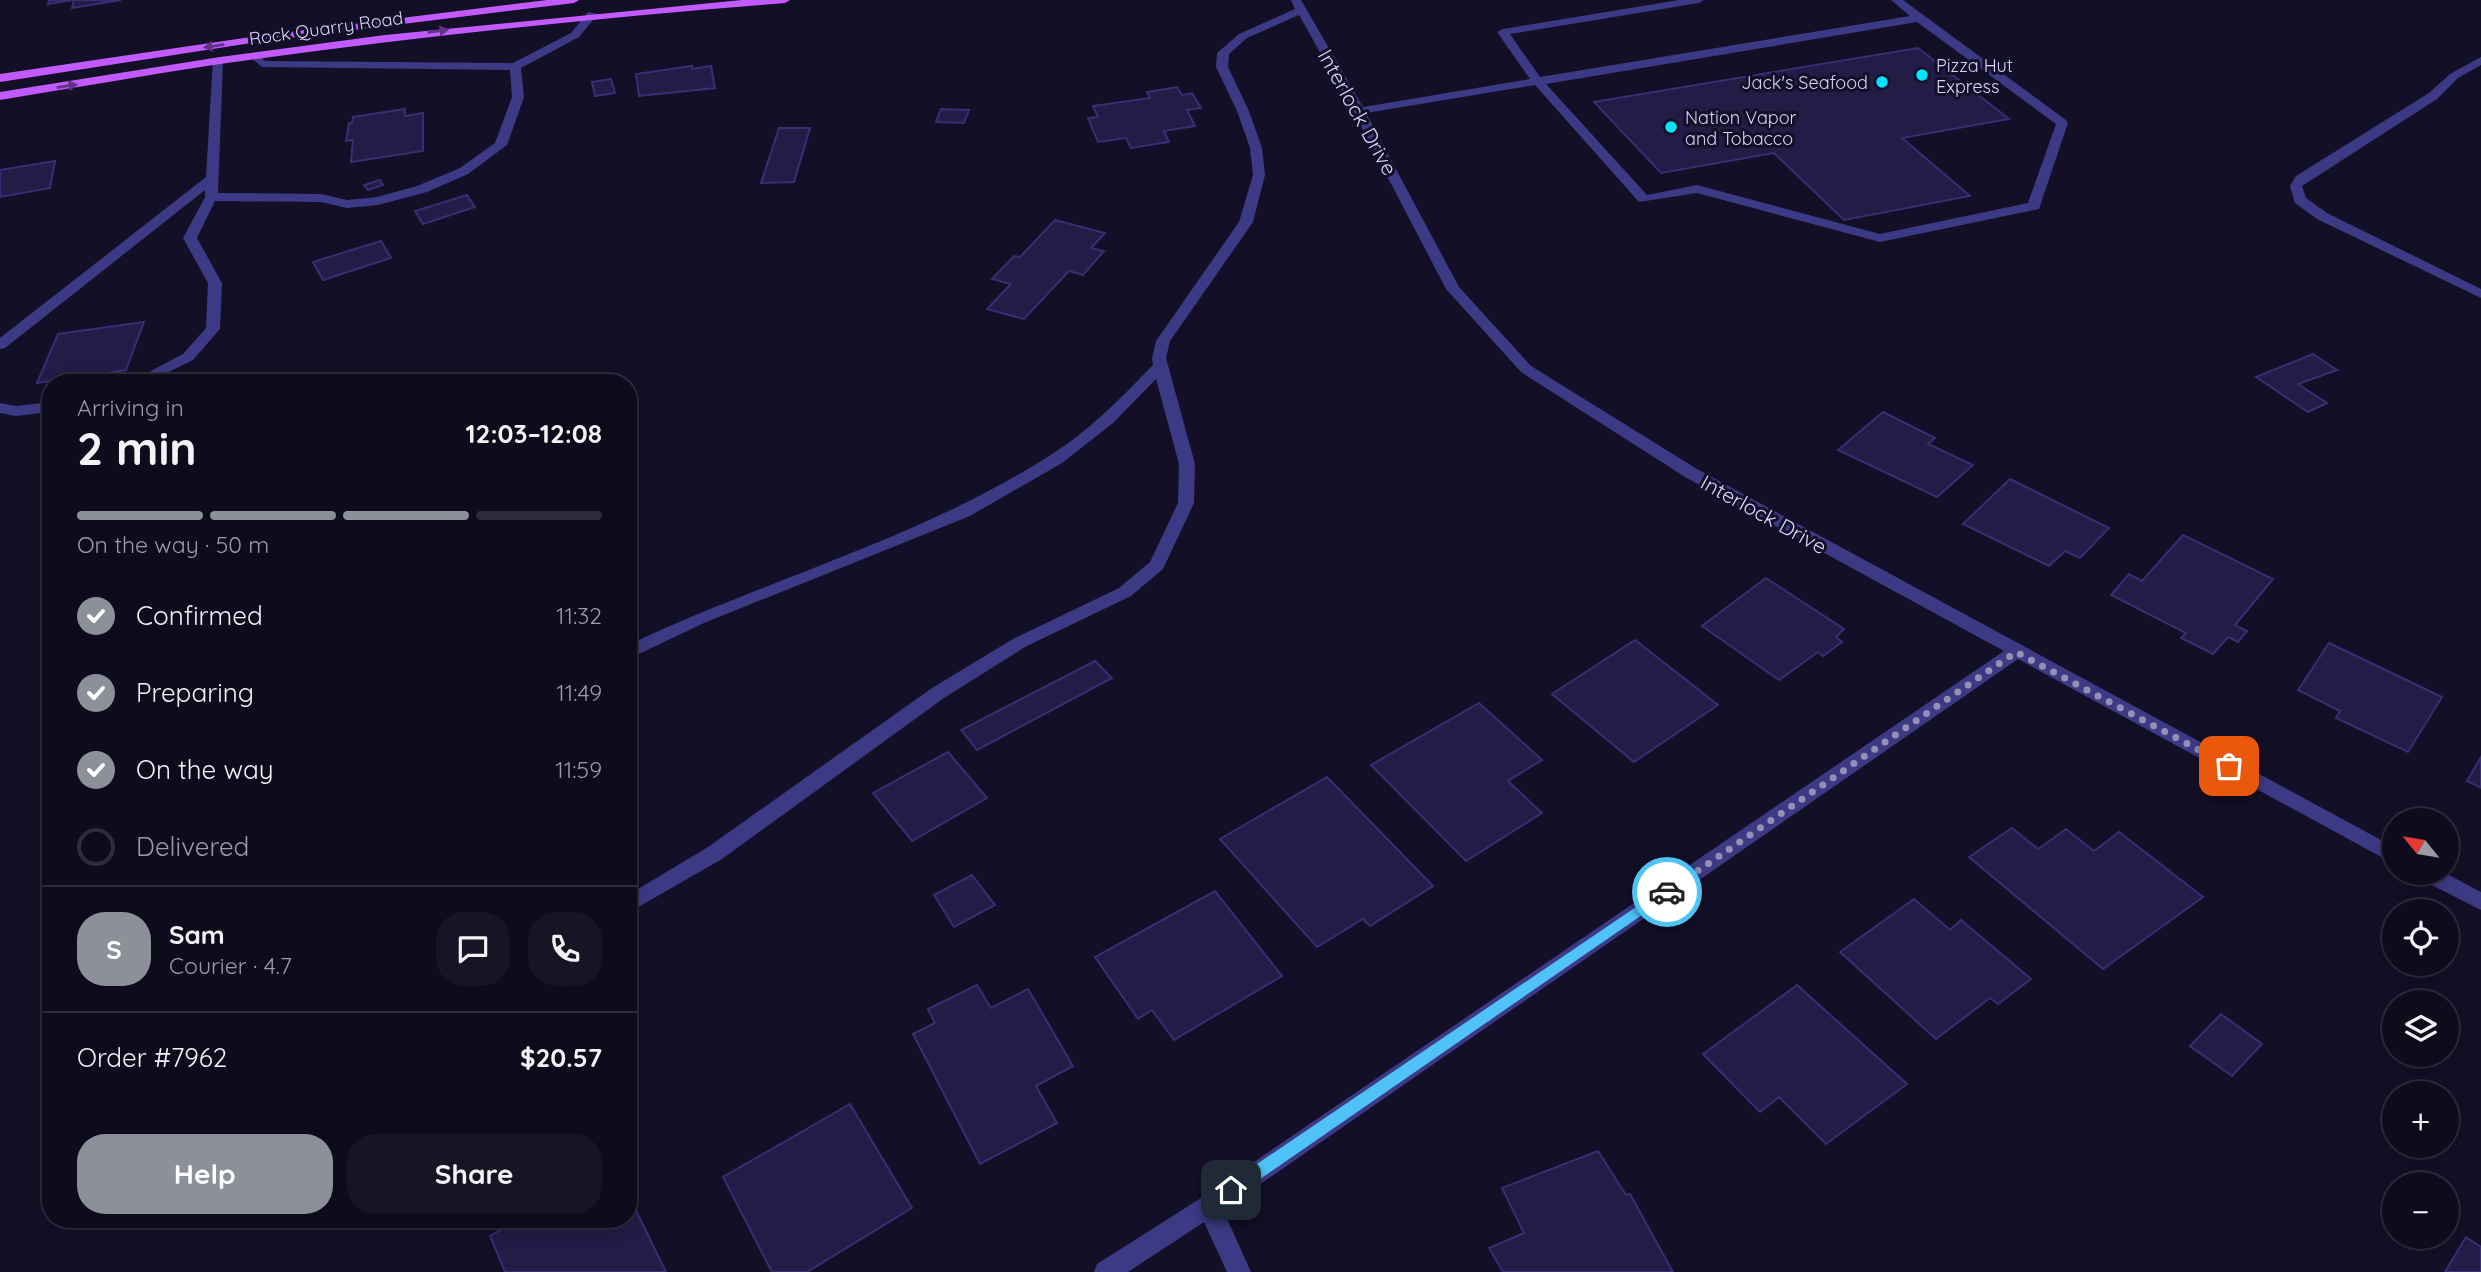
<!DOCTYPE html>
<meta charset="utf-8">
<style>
:root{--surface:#0e0b1c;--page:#171425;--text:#f1f3f6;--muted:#9b9ba3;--line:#2e2b3b;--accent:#8c9099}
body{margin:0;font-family:Quicksand,sans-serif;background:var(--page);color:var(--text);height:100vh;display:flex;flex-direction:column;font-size:26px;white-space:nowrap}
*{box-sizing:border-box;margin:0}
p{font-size:23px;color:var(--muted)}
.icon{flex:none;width:38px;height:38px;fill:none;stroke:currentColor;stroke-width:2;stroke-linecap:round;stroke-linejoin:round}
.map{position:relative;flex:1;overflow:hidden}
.panel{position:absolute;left:42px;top:374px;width:595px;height:854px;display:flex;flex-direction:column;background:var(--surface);border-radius:28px;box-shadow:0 4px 18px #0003,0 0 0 2px var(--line)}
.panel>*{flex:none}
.needle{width:46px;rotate:300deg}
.fabs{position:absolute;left:2382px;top:808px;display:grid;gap:14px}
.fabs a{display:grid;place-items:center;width:77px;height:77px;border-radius:50%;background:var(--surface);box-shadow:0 4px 18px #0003,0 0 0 2px var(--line);font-size:35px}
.pin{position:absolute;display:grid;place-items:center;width:60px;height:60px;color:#fff;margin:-30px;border-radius:14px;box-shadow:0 4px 10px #0006}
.courier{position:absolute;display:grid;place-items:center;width:70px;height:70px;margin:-35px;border:5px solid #4fc3f7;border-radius:50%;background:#fff;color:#222;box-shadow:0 2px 9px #0007}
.summary em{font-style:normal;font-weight:700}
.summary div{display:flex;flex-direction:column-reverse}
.summary{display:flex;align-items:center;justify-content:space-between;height:119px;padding:0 35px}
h1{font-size:46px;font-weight:700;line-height:52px}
.bar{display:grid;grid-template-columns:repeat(4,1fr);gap:10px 7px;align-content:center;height:84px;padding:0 35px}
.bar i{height:9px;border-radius:5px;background:var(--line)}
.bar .on{background:var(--accent)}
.bar p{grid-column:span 4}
.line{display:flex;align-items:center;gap:18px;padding:0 35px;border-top:2px solid var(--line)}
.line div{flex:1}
.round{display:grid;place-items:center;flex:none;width:74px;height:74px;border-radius:28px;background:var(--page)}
ol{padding:0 35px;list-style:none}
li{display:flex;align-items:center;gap:21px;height:77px}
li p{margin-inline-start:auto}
li .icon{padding:7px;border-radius:50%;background:var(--accent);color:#fff;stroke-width:4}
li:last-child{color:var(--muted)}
li i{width:38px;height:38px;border:4px solid var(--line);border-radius:50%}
.primary-button{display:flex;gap:14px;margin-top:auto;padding:14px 35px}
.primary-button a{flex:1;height:80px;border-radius:28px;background:var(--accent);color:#fff;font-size:28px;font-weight:700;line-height:80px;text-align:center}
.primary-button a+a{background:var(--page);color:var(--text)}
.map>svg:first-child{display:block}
.building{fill:#241b47;stroke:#3b2d73;stroke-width:2}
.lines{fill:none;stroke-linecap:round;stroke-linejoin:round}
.minor{fill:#3d3a85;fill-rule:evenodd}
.major{fill:#c25bff;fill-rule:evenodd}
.oneway{fill:#623188}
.route{fill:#4fc3f7}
.done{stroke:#948fb3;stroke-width:7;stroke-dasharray:0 12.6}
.poi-dot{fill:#00e5ff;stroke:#130f26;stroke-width:2.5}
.labels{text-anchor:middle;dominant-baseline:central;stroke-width:6;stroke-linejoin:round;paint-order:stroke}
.far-street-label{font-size:18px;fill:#d9d4ff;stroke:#130f26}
.far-poi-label{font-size:18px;fill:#d9d4ff;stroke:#130f26;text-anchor:start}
.street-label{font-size:21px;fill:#d9d4ff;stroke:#130f26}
</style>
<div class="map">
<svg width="2481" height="1272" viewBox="0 0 2481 1272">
<rect width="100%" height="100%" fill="#130f26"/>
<g class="building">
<polygon points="49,0 121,0 72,8 74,0 48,4"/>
<polygon points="1918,48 2009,119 1902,138 1970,196 1844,220 1774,153 1661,173 1594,102"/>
<polygon points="692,66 692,69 711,66 715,88 639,96 636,74"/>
<polygon points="611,79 615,93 595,96 592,82"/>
<polygon points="1177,87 1182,95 1192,93 1201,108 1187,110 1195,126 1164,131 1169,142 1131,148 1126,138 1098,142 1088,118 1098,117 1093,106 1150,98 1147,92"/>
<polygon points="405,109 405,116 423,113 423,151 351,162 353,140 346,141 349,123 352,123 353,117"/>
<polygon points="941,109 969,110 964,123 936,122"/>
<polygon points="779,128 810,128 794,182 761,183"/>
<polygon points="55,161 50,188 0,197 0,170"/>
<polygon points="380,180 383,185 368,190 364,185"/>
<polygon points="467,195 475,207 423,224 415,211"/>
<polygon points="1055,220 1105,233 1091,248 1104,251 1083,275 1069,271 1024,319 987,309 1011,284 992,279 1014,256 1020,257"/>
<polygon points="381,241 391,258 323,280 313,262"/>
<polygon points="144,322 126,370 37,383 58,334"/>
<polygon points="2313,354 2337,370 2298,384 2327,403 2308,412 2256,377"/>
<polygon points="1883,412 1935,438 1928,444 1973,465 1937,497 1838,450"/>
<polygon points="2010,479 2109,528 2080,558 2065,551 2049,566 1963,524"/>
<polygon points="2183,535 2273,579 2235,625 2247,631 2238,642 2228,637 2213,654 2181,638 2186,633 2111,595 2129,574 2142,581"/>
<polygon points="1766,578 1844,629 1836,637 1842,642 1823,656 1818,652 1779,680 1702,626"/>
<polygon points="1635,640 1718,705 1634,762 1552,694"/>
<polygon points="2329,643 2442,697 2408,752 2336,718 2340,711 2298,690"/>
<polygon points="1095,661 1112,678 977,750 961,730"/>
<polygon points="1479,703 1542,760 1508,781 1542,813 1466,861 1371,765"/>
<polygon points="948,752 987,798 912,841 873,793"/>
<polygon points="2481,757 2481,788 2467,781"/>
<polygon points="1327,777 1433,886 1370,926 1363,919 1317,947 1220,839"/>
<polygon points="2012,828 2038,849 2066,829 2094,851 2119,832 2203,897 2103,969 1969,857"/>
<polygon points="972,875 995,905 954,927 934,895"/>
<polygon points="1215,891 1282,976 1174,1040 1152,1010 1138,1019 1095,957"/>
<polygon points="1914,899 1950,930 1961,920 2031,979 1998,1004 1990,998 1936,1039 1840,952"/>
<polygon points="977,985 991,1008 1028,989 1073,1066 1036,1086 1057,1123 980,1164 913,1034 935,1023 928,1009"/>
<polygon points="1797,985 1907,1084 1826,1144 1779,1097 1760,1112 1703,1054"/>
<polygon points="2221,1014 2262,1044 2232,1076 2190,1046"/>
<polygon points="850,1104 912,1208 807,1272 772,1272 723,1177"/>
<polygon points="1598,1151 1626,1195 1630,1194 1673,1272 1503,1272 1489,1248 1524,1233 1502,1188"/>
<polygon points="628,1194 666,1272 505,1272 490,1236 518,1220 628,1220"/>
<polygon points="2466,1237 2481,1247 2481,1272 2445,1272"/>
</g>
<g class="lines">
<g class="minor">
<path d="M1291 0H1301L1363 107 1530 79 1497 32 1503 29 1679 0H1704L1699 3 1510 34 1540 77 1910 16 1891 0H1903L2066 120 2068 123 2039 209 1880 242 1697 193 1639 202 1535 85 1366 113 1459 287 1531 366 1697 469 2394 847V864L2018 659 1223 1210 1251 1272H1227L1204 1222 1128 1272H1094L1097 1264 1201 1198 2004 651 1685 477 1521 372 1446 289 1353 111 1299 15 1247 38 1229 54 1228 67 1249 111 1262 148 1265 175 1253 222 1170 341 1166 358 1195 464 1194 503 1163 569 1131 596 1025 647 944 698 722 859 628 913V895L708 847 932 688 1013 639 1119 588 1150 562 1178 503 1179 464 1156 379 1113 423 1062 463 970 516 704 623 628 659V645C767 579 919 539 1049 456 1089 431 1121 398 1153 365L1152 358 1156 341 1239 222 1253 175 1250 148 1237 111 1216 67 1217 53 1239 34 1295 9ZM1917 22 2056 124 2028 203 1880 234 1697 185 1647 195 1546 84Z"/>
<polygon points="588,12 598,14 579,37 521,68 524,97 507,145 468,174 427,192 378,205 347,208 321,202 215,201 197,238 222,283 220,329 193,360 146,383 128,383 183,354 206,328 208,283 183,238 205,197 205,190 5,348 0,349 0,338 206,177 213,59 223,61 218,193 321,194 347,200 377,197 417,186 460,168 495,143 512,97 510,70 262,67 250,57 250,53 258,53 265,61 513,63 571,33"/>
<polygon points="2481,57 2481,65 2458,78 2437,99 2302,186 2306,198 2327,213 2481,289 2481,298 2317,219 2295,203 2290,186 2296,176 2429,93 2450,74"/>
<polygon points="51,402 51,412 16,416 0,413 0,403 16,406"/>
<polygon points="2417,873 2445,873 2481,892 2481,910 2420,879"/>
</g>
<g class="major">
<polygon points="547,0 579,0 574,3 257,42 0,82 0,74 257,36"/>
<path d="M742 0H790L785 3C596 18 408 37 220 64 147 75 73 88 0 100V92L220 57 385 35Z"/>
</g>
</g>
<defs><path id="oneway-solid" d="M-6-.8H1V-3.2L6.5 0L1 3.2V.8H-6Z" transform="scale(1.75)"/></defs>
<g class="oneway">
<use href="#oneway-solid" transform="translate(438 31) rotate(-7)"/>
<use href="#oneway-solid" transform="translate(214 46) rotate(171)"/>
<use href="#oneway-solid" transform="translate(67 86) rotate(-9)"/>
</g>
<polygon class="route" points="1667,886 1671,888 1671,895 1237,1195 1231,1197 1226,1195 1224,1190 1226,1185"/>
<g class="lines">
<polyline class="done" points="1667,892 2016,652 2229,766"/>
</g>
<g class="poi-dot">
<circle cx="1922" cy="75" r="7"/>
<circle cx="1882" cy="82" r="7"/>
<circle cx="1671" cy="127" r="7"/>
</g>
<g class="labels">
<g class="far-street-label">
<text transform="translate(326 28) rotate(-8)">Rock Quarry Road</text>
</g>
<g class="far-poi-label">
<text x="1936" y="65">Pizza Hut<tspan x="1936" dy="21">Express</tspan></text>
<text x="1868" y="82" text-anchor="end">Jack's Seafood</text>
<text x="1685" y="117">Nation Vapor<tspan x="1685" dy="21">and Tobacco</tspan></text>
</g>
<g class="street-label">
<text transform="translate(1358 112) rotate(61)">Interlock Drive</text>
<text transform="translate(1764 514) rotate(29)">Interlock Drive</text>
</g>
</g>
</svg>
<div class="fabs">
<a><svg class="needle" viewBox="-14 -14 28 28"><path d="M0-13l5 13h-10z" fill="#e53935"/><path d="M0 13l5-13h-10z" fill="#9b9ba3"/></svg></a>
<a><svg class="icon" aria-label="locate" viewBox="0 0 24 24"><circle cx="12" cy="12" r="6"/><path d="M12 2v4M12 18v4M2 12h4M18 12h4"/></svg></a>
<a><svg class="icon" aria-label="layers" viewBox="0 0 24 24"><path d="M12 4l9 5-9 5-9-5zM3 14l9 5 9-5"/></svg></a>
<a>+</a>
<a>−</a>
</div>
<div class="pin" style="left:2229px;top:766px;background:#ea580c"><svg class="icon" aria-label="bag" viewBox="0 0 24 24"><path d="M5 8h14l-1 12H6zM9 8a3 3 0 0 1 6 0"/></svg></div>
<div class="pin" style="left:1231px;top:1190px;background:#1f2937"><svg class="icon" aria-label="home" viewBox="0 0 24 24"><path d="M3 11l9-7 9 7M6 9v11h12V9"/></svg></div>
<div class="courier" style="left:1667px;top:892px"><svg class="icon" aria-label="car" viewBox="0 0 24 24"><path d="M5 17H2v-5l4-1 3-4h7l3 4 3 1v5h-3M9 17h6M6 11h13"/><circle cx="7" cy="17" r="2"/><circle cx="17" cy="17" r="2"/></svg></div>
<section class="panel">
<div class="summary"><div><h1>2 min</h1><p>Arriving in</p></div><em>12:03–12:08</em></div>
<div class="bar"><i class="on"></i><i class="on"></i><i class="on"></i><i></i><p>On the way · 50 m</p></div>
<ol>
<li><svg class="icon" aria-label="check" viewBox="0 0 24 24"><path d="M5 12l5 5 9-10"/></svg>Confirmed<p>11:32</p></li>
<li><svg class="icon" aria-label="check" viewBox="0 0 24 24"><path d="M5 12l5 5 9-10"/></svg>Preparing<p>11:49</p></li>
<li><svg class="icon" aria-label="check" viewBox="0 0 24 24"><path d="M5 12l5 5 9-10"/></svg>On the way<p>11:59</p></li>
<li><i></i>Delivered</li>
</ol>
<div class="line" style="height:126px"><b class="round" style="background:var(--accent);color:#fff">S</b><div><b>Sam</b><p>Courier · 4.7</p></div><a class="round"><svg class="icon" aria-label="chat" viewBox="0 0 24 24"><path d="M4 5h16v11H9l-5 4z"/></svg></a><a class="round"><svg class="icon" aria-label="phone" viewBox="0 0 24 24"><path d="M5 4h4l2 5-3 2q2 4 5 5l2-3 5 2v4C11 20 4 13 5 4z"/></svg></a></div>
<div class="line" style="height:91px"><div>Order #7962</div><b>$20.57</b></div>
<div class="primary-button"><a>Help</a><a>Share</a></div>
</section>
</div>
